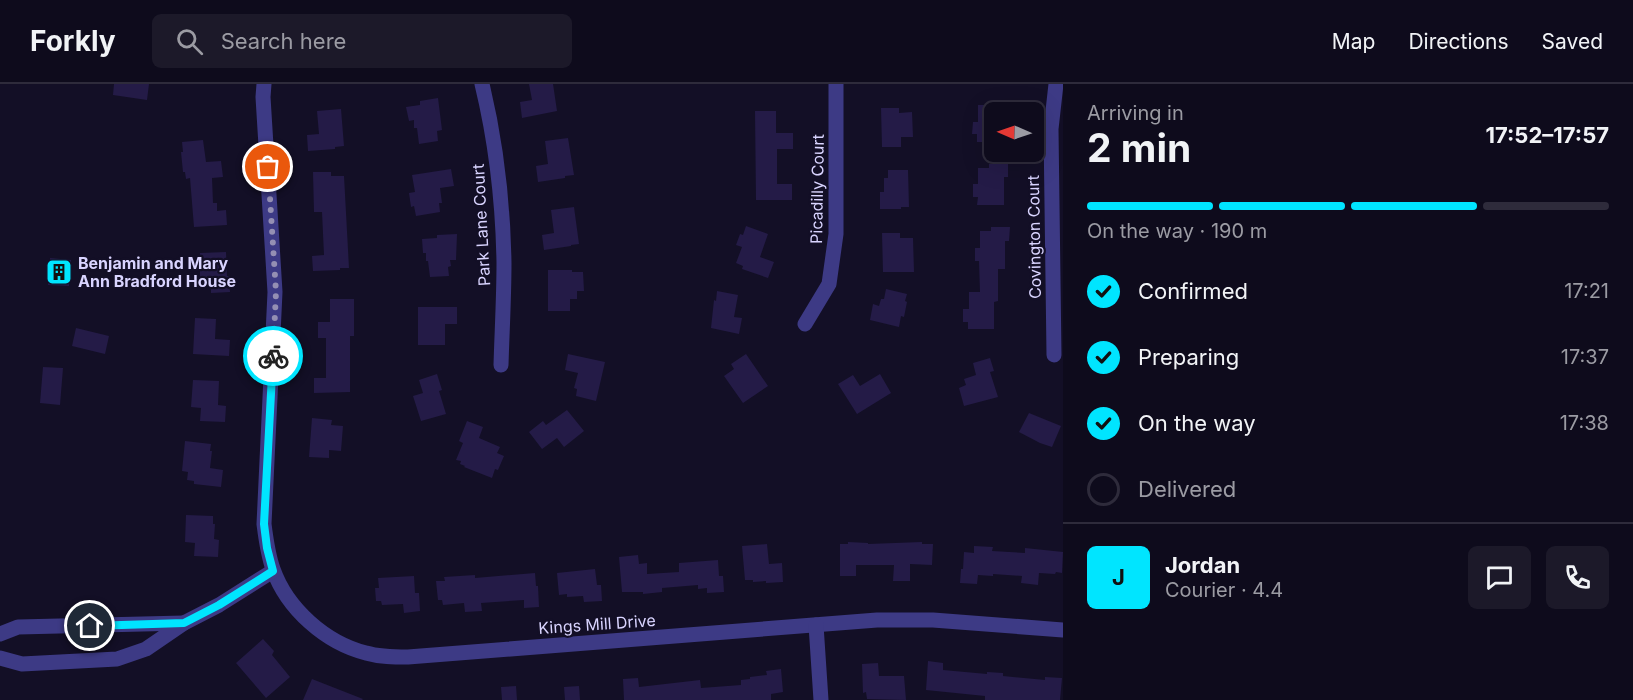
<!DOCTYPE html>
<meta charset="utf-8">
<style>
:root{--surface:#0e0b1c;--page:#1c1929;--text:#f1f3f6;--muted:#9b9ba3;--line:#2e2b3b;--accent:#00e5ff}
body{margin:0;font-family:Inter,sans-serif;background:var(--page);color:var(--text);height:100vh;display:flex;flex-direction:column;font-size:22px;white-space:nowrap}
*{box-sizing:border-box;margin:0}
p{font-size:20px;color:var(--muted)}
.icon{flex:none;width:33px;height:33px;fill:none;stroke:currentColor;stroke-width:2;stroke-linecap:round;stroke-linejoin:round}
.map{position:relative;flex:1;overflow:hidden}
.drawer{display:flex;flex-direction:column;background:var(--surface);width:570px}
.drawer>*{flex:none}
.needle{width:39px;rotate:272deg}
.controls{position:absolute;left:984px;top:18px;display:grid;gap:12px}
.controls a{display:grid;place-items:center;width:60px;height:60px;border-radius:9px;background:var(--surface);box-shadow:0 6px 24px #0002,0 0 0 2px var(--line);font-size:30px}
.pin{position:absolute;display:grid;place-items:center;width:51px;height:51px;color:#fff;margin:-26px;border:3px solid #fff;border-radius:50%;box-shadow:0 2px 6px #0007}
.courier{position:absolute;display:grid;place-items:center;width:60px;height:60px;margin:-30px;border:4px solid #00e5ff;border-radius:50%;background:#fff;color:#222;box-shadow:0 2px 8px #0007}
.headline em{font-style:normal;font-weight:700}
.headline div{display:flex;flex-direction:column-reverse}
.headline{display:flex;align-items:center;justify-content:space-between;height:102px;padding:0 24px}
h1{font-size:39px;font-weight:700;line-height:45px}
.bar{display:grid;grid-template-columns:repeat(4,1fr);gap:9px 6px;align-content:center;height:72px;padding:0 24px}
.bar i{height:8px;border-radius:4px;background:var(--line)}
.bar .active{background:var(--accent)}
.bar p{grid-column:span 4}
.line{display:flex;align-items:center;gap:15px;padding:0 24px;border-top:2px solid var(--line)}
.line div{flex:1}
.round{display:grid;place-items:center;flex:none;width:63px;height:63px;border-radius:9px;background:var(--page)}
ol{padding:0 24px;list-style:none}
li{display:flex;align-items:center;gap:18px;height:66px}
li p{margin-inline-start:auto}
li .icon{padding:6px;border-radius:50%;background:var(--accent);color:#111;stroke-width:4}
li:last-child{color:var(--muted)}
li i{width:33px;height:33px;border:3px solid var(--line);border-radius:50%}
header{display:flex;align-items:center;gap:36px;box-sizing:border-box;height:84px;padding:0 30px;background:var(--surface);border-bottom:2px solid var(--line)}
header strong{font-size:28px}
nav{display:flex;gap:33px;margin-inline-start:auto;font-size:21px}
.search{width:420px;height:54px;background:var(--page);display:flex;align-items:center;gap:15px;box-sizing:border-box;padding:0 21px;border-radius:9px;color:var(--muted);font-size:22px}
main{display:flex;flex:1;min-height:0}
.map>svg:first-child{display:block}
.building{fill:#241b47}
.lines{fill:none;stroke-linecap:round;stroke-linejoin:round}
.minor{stroke:#3d3a85;stroke-width:15}
.done{stroke:#948fb3;stroke-width:6;stroke-dasharray:0 10.8}
.route{stroke:#00e5ff;stroke-width:8}
.labels{text-anchor:middle;dominant-baseline:central;stroke-width:4.5;stroke-linejoin:round;paint-order:stroke}
.street-label{font-size:16px;fill:#d9d4ff;stroke:#130f26}
.poi-label{font-size:16px;font-weight:bold;fill:#d9d4ff;stroke:#130f26;text-anchor:start}
</style>
<header>
<strong>Forkly</strong>
<div class="search"><svg class="icon" aria-label="search" viewBox="0 0 24 24"><circle cx="10" cy="10" r="6"/><path d="M15 15l6 6"/></svg>Search here</div>
<nav><a>Map</a><a>Directions</a><a>Saved</a></nav>
</header>
<main>
<div class="map">
<svg width="1063" height="616" viewBox="0 0 1063 616">
<rect width="100%" height="100%" fill="#130f26"/>
<g class="building">
<polygon points="114,0 149,0 147,16 113,11"/>
<polygon points="529,0 553,0 557,27 522,34 520,18 532,16"/>
<polygon points="438,14 442,46 437,47 438,57 419,60 417,44 414,44 414,36 409,37 406,23 420,21 420,17"/>
<polygon points="989,17 1007,17 1007,28 994,28 994,58 977,58 977,50 972,50 973,38 978,38 978,21 989,21"/>
<polygon points="881,24 899,24 899,29 912,28 913,53 901,53 901,63 882,63"/>
<polygon points="341,25 344,62 335,63 335,65 308,67 307,51 319,50 317,27"/>
<polygon points="755,27 776,27 776,49 793,49 793,65 777,65 777,100 792,100 792,116 756,116"/>
<polygon points="568,54 574,91 565,92 565,94 538,98 536,82 548,80 545,57"/>
<polygon points="203,56 206,78 221,77 223,93 212,94 213,119 217,119 217,127 226,126 227,141 194,143 190,94 186,95 185,88 183,88 181,68 183,68 182,58"/>
<polygon points="989,80 1008,80 1008,93 1004,93 1004,121 977,121 978,113 973,113 973,100 978,100 978,84 989,84"/>
<polygon points="451,85 454,102 440,104 442,119 439,119 440,128 416,132 414,122 411,123 409,109 415,108 412,91"/>
<polygon points="888,86 908,86 909,123 901,123 901,125 880,125 880,108 884,108 884,94 888,94"/>
<polygon points="313,88 331,88 331,92 344,92 349,184 340,184 340,186 313,187 312,172 324,171 322,128 314,128"/>
<polygon points="574,123 579,160 571,161 571,162 544,166 542,151 554,149 551,126"/>
<polygon points="746,142 768,150 760,173 774,178 768,194 742,185 743,182 736,179 742,163 736,161 740,150 743,151"/>
<polygon points="991,143 1010,143 1009,157 1005,157 1005,185 998,185 998,217 994,218 994,245 968,245 968,238 963,238 963,225 969,225 969,208 980,208 979,177 975,177 975,164 980,164 980,147 991,147"/>
<polygon points="882,149 900,149 900,154 913,154 914,188 883,188"/>
<polygon points="457,150 456,176 450,176 451,182 448,183 449,192 430,193 428,177 426,177 426,169 423,169 422,155 437,154 437,151"/>
<polygon points="226,168 227,192 229,192 230,208 211,209 211,196 200,196 200,169"/>
<polygon points="50,174 71,176 69,202 48,201"/>
<polygon points="548,186 572,186 572,188 583,188 584,207 577,207 577,215 570,215 570,227 548,227"/>
<polygon points="886,205 907,210 905,217 907,218 904,233 901,232 899,243 870,236 873,220 879,222 881,215 884,215"/>
<polygon points="717,207 738,211 734,233 742,234 739,250 711,244 714,216 716,217"/>
<polygon points="330,215 354,215 354,252 350,252 350,308 314,309 314,294 326,294 326,254 318,254 318,238 330,238"/>
<polygon points="418,223 457,223 457,240 445,240 445,261 418,261"/>
<polygon points="195,234 216,235 215,255 230,256 229,272 193,270"/>
<polygon points="76,244 109,252 105,270 72,262"/>
<polygon points="568,270 605,278 596,317 576,312 577,305 574,304 578,289 565,286"/>
<polygon points="746,270 768,302 743,319 724,292 734,285 731,280"/>
<polygon points="990,274 994,287 990,288 998,313 964,322 959,304 966,301 964,295 976,291 973,279"/>
<polygon points="43,283 63,284 60,321 40,319"/>
<polygon points="437,290 442,306 439,307 446,330 421,337 413,312 423,309 419,296"/>
<polygon points="880,290 891,309 857,330 838,300 853,291 860,302"/>
<polygon points="193,296 219,297 218,321 226,322 225,338 200,337 201,324 191,323"/>
<polygon points="567,326 584,347 564,363 557,354 542,365 529,348 543,337 546,341"/>
<polygon points="1029,329 1061,342 1052,363 1040,359 1019,348"/>
<polygon points="312,334 332,336 331,341 343,342 341,367 329,366 329,374 309,373"/>
<polygon points="467,337 483,343 479,354 500,363 497,369 504,372 498,386 495,385 492,394 464,383 465,382 460,380 461,377 456,376 463,359 459,357"/>
<polygon points="185,357 211,360 210,367 212,367 210,384 223,386 221,403 194,400 194,397 187,396 188,388 182,387"/>
<polygon points="186,431 213,432 213,440 215,440 214,455 219,456 218,473 194,472 195,459 185,458"/>
<polygon points="848,458 868,459 868,460 922,458 922,460 933,460 932,481 910,480 910,497 893,497 894,481 856,481 856,492 840,492 840,460 848,460"/>
<polygon points="767,460 769,480 782,479 783,498 766,499 766,497 753,498 753,496 745,496 742,462"/>
<polygon points="974,462 993,463 992,467 1025,469 1025,464 1063,468 1062,489 1056,488 1055,490 1039,489 1038,501 1021,499 1022,492 993,490 993,492 978,491 977,500 960,499 961,485 963,485 964,468 974,469"/>
<polygon points="638,471 639,480 647,479 647,490 679,488 679,479 718,476 719,492 723,492 724,508 707,509 707,504 698,505 698,501 662,504 662,508 643,510 643,508 622,508 619,473"/>
<polygon points="595,485 597,501 601,501 602,517 584,518 583,512 567,513 567,510 559,511 557,489"/>
<polygon points="535,489 536,502 538,502 539,523 524,524 524,516 481,519 482,527 465,528 464,519 443,521 442,516 438,516 436,497 445,497 444,493 475,491 475,494"/>
<polygon points="414,492 415,509 419,509 420,527 404,529 403,520 382,521 381,517 376,517 375,504 379,504 378,494"/>
<polygon points="263,555 274,567 272,571 290,593 266,614 236,579"/>
<polygon points="928,577 943,579 943,586 987,590 987,588 1003,589 1003,592 1045,596 1045,593 1062,594 1060,616 985,616 985,612 926,606"/>
<polygon points="878,579 879,592 904,592 906,616 867,615 866,608 863,609 862,580"/>
<polygon points="781,585 783,608 771,610 771,616 624,616 623,595 638,594 639,603 700,596 701,604 741,601 741,596 750,595 750,593 767,591 766,587"/>
<polygon points="312,595 363,615 362,616 303,616"/>
<polygon points="516,602 517,616 502,616 501,603"/>
<polygon points="579,602 580,616 565,616 564,603"/>
</g>
<g class="lines">
<g class="minor">
<path d="M264 0 263 13 275 208 264 440C266 456 268 471 273 485 287 525 326 559 366 569 380 573 394 573 408 573L877 536H933L1063 546"/>
<path d="M482 0C496 58 503 119 504 179 504 213 502 247 501 281"/>
<polyline points="805,240 829,200 836,150 836,0"/>
<polyline points="1054,271 1051,45 1056,0"/>
<polyline points="816,541 821,616"/>
<polyline points="0,550 18,543 184,539"/>
<polyline points="0,574 22,580 117,575 146,565 184,539 219,521 273,487"/>
</g>
</g>
<g class="lines">
<polyline class="done" points="268,83 276,208 273,272"/>
<polyline class="route" points="90,542 184,539 219,521 273,487 267,464 264,440 273,272"/>
</g>
<defs>
<g id="building-square" transform="scale(1.35)"><rect x="-9" y="-9" width="18" height="18" rx="4" fill="#00e5ff" stroke="#130f26"/><path d="M-4-6H4V6H1V3H-1V6H-4ZM-2.5-4.3h1.7v1.8h-1.7ZM.8-4.3h1.7v1.8H.8ZM-2.5-1h1.7V.8h-1.7ZM.8-1h1.7V.8H.8Z" fill="#111"/></g>
</defs>
<g fill-rule="evenodd">
<use href="#building-square" x="59" y="188"/>
</g>
<g class="labels">
<g class="street-label">
<text transform="translate(817 105) rotate(-89)">Picadilly Court</text>
<text transform="translate(481 141) rotate(-93)">Park Lane Court</text>
<text transform="translate(1034 153) rotate(-91)">Covington Court</text>
<text transform="translate(597 540) rotate(-4)">Kings Mill Drive</text>
</g>
<g class="poi-label">
<text x="78" y="179">Benjamin and Mary<tspan x="78" dy="18">Ann Bradford House</tspan></text>
</g>
</g>
</svg>
<div class="controls">
<a><svg class="needle" viewBox="-14 -14 28 28"><path d="M0-13l5 13h-10z" fill="#e53935"/><path d="M0 13l5-13h-10z" fill="#9b9ba3"/></svg></a>
</div>
<div class="pin" style="left:268px;top:83px;background:#ea580c"><svg class="icon" aria-label="bag" viewBox="0 0 24 24"><path d="M5 8h14l-1 12H6zM9 8a3 3 0 0 1 6 0"/></svg></div>
<div class="pin" style="left:90px;top:542px;background:#1f2937"><svg class="icon" aria-label="home" viewBox="0 0 24 24"><path d="M3 11l9-7 9 7M6 9v11h12V9"/></svg></div>
<div class="courier" style="left:273px;top:272px"><svg class="icon" aria-label="bike" viewBox="0 0 24 24"><circle cx="6" cy="16" r="4"/><circle cx="18" cy="16" r="4"/><path d="M6 16l4-8h5l3 8M10 8l3 8H6M13 5h3"/></svg></div>
</div>
<section class="drawer">
<div class="headline"><div><h1>2 min</h1><p>Arriving in</p></div><em>17:52–17:57</em></div>
<div class="bar"><i class="active"></i><i class="active"></i><i class="active"></i><i></i><p>On the way · 190 m</p></div>
<ol>
<li><svg class="icon" aria-label="check" viewBox="0 0 24 24"><path d="M5 12l5 5 9-10"/></svg>Confirmed<p>17:21</p></li>
<li><svg class="icon" aria-label="check" viewBox="0 0 24 24"><path d="M5 12l5 5 9-10"/></svg>Preparing<p>17:37</p></li>
<li><svg class="icon" aria-label="check" viewBox="0 0 24 24"><path d="M5 12l5 5 9-10"/></svg>On the way<p>17:38</p></li>
<li><i></i>Delivered</li>
</ol>
<div class="line" style="height:108px"><b class="round" style="background:var(--accent);color:#111">J</b><div><b>Jordan</b><p>Courier · 4.4</p></div><a class="round"><svg class="icon" aria-label="chat" viewBox="0 0 24 24"><path d="M4 5h16v11H9l-5 4z"/></svg></a><a class="round"><svg class="icon" aria-label="phone" viewBox="0 0 24 24"><path d="M5 4h4l2 5-3 2q2 4 5 5l2-3 5 2v4C11 20 4 13 5 4z"/></svg></a></div>
</section>
</main>
